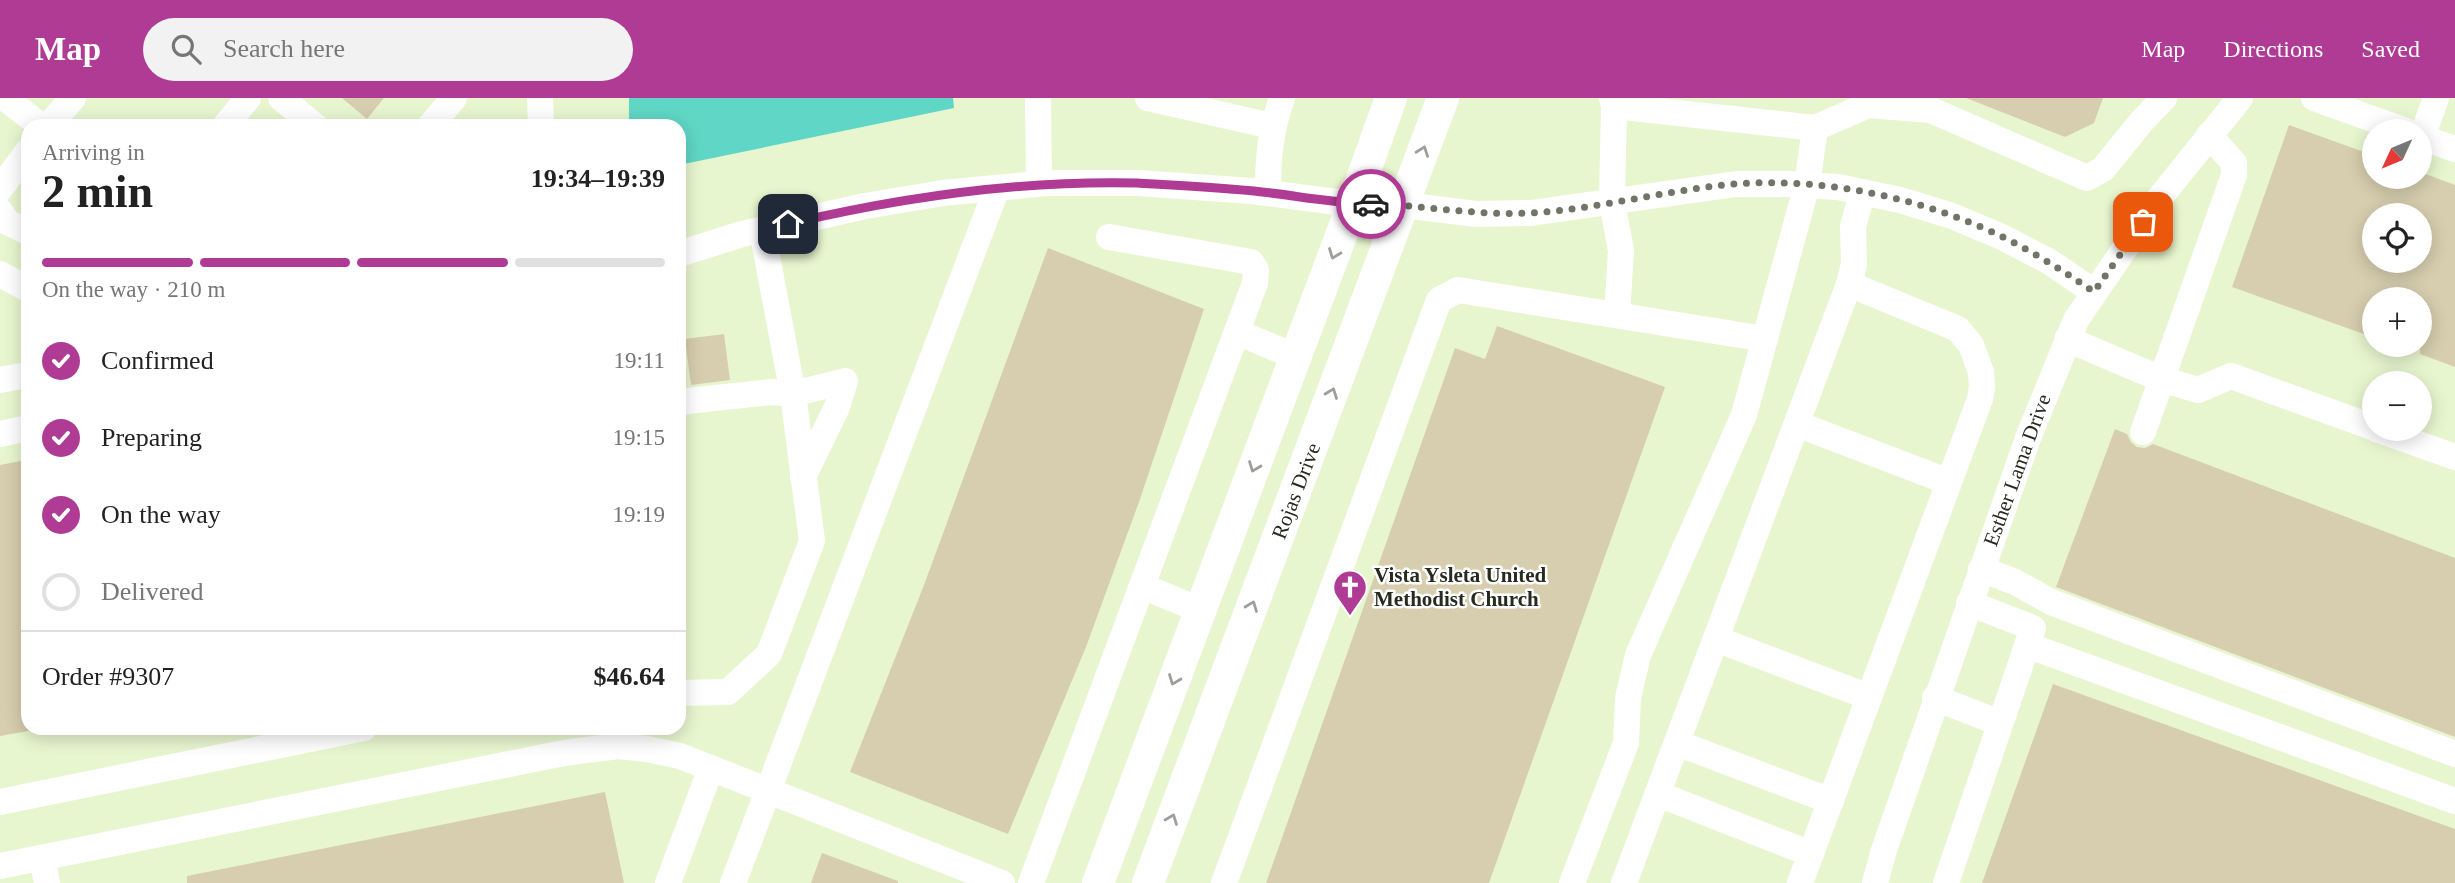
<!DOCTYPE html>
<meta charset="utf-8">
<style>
:root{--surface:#fff;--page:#f2f2f2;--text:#222;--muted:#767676;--line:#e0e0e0;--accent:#af3b95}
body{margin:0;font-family:"Times New Roman",serif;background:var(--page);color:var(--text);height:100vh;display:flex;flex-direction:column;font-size:26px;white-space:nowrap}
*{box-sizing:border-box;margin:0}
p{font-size:23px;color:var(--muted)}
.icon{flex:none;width:38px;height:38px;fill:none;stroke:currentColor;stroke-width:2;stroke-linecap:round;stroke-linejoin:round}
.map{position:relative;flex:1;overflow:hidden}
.details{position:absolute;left:21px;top:21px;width:665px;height:616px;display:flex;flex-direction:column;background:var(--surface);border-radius:21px;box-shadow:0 4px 18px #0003}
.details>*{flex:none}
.needle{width:46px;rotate:226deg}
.controls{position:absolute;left:2362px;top:21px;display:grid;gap:14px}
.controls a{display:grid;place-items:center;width:70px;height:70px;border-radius:50%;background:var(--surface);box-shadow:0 4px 18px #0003;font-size:35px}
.pin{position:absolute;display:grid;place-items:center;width:60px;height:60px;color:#fff;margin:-30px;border-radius:14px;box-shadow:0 4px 10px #0006}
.courier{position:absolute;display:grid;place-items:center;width:70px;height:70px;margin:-35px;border:5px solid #af3b95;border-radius:50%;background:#fff;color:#222;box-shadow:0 2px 9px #0007}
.summary em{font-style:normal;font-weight:700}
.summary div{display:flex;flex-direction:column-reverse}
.summary{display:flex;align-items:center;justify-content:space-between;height:119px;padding:0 21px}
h1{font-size:46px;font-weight:700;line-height:52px}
.bar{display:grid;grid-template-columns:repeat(4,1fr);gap:10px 7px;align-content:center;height:84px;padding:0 21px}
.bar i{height:9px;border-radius:5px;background:var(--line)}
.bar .current{background:var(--accent)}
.bar p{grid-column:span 4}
.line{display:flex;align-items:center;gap:18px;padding:0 21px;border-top:2px solid var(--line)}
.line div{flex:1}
ol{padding:0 21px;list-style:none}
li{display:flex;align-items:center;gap:21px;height:77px}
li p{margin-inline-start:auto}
li .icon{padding:7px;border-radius:50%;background:var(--accent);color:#fff;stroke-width:4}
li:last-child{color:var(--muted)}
li i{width:38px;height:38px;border:4px solid var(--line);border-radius:50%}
header{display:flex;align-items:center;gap:42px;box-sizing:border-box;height:98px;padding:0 35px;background:var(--accent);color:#fff}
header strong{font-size:33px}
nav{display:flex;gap:38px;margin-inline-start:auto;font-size:24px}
.search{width:490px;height:63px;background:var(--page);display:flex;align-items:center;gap:18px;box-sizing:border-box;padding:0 24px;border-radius:38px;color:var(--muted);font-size:26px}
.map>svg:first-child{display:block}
.built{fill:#e8f6d0;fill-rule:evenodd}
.water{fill:#60d7c6}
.building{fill:#d7ceaf;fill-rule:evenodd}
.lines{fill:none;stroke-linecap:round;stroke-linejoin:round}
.minor{stroke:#fff;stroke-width:26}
.major{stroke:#fff;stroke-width:32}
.oneway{stroke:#9d9f9a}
.done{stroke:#707567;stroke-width:7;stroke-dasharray:0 12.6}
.route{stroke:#af3b95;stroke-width:9}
.labels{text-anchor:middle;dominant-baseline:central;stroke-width:5;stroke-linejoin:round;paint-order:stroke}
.street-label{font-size:21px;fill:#262a1f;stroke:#fff}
.poi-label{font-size:21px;font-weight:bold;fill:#262a1f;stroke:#fff;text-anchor:start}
</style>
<header>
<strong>Map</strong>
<div class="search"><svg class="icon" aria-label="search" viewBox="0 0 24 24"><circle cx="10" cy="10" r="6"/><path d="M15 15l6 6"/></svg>Search here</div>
<nav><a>Map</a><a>Directions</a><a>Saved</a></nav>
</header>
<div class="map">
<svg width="2455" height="785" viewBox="0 0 2455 785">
<rect width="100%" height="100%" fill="#f8ffec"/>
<path class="built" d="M0 0H2455V785H0ZM28 28H679V630H28ZM2375 33H2420V79H2375ZM2375 117H2420V163H2375ZM2375 201H2420V247H2375ZM2375 285H2420V331H2375Z"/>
<polygon class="water" points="629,0 953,0 954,10 679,67 679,28 629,28"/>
<g class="building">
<polygon points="342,0 384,0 367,21"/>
<polygon points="1966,0 2103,0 2094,25 2065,39"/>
<path d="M2289 27 2375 58V79H2420V74L2455 87V269L2420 256V201H2375V240L2232 189ZM2375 117H2420V163H2375Z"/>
<polygon points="1048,150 1204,211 1139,404 1086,549 1008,736 850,674 924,487"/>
<polygon points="1497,228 1665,289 1489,785 1266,785 1455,250 1485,261"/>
<polygon points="724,236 730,282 691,287 685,241"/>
<polygon points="2115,331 2127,336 2131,344 2137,349 2145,350 2153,346 2455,460 2455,639 2056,489"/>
<polygon points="26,362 28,365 28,633 0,638 0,367"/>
<polygon points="2053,586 2455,731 2455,785 1982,785"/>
<polygon points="605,694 624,785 187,785 187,778"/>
<polygon points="822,755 898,783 898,785 811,785"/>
</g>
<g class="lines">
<g class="minor">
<polyline points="5,0 41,28"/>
<polyline points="281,0 315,28"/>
<polyline points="540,0 541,28"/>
<polyline points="1038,0 1039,85"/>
<polyline points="1148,0 1272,28"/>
<polyline points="1612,0 1614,8 1612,103 1621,153 1617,217"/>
<polyline points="2314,0 2406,33"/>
<polyline points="48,28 73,0"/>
<polyline points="225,28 248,0"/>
<polyline points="430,28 454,0"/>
<polyline points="1815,30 1868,7 1931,12 2087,80 2103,71 2142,23 2164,0"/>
<polyline points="2420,39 2455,51"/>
<polyline points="2422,39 2436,0"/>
<polyline points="0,91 28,53"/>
<path d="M1268 95C1268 58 1270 35 1282 0"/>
<polyline points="0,113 7,124 28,134"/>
<polyline points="762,132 793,296 845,283 837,309 803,379"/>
<polyline points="679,156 742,136 865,108 943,95 1048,85 1138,85 1252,93 1353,106 1403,107 1476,116 1531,115 1736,86 1790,86 1838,89 1900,102 1952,118 2002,139 2050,164 2094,194"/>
<polyline points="0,176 28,191"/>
<polyline points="1237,234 1296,259"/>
<polyline points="2067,241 2161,281 2198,292 2231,278 2375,330"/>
<polyline points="0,282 28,277"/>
<polyline points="679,304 771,294 793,296 812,443 769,556 728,594 679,595"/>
<polyline points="1797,326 1949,384"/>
<polyline points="2376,331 2455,359"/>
<polyline points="2143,334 2234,77 2234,65 2209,37"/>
<polyline points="0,336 28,330"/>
<polyline points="1981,471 2015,484 2051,504 2455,656"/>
<polyline points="1142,488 1200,512"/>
<polyline points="1716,541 1869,599"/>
<polyline points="2027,547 2455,703"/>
<polyline points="1935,600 2000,625"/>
<polyline points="1677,645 1831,703"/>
<polyline points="1658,696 1811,756"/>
<polyline points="0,704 364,630"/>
<polyline points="42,760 47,785"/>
<polyline points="0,768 564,655 618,648 647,651 680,658 1002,785"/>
<polyline points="668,785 711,670"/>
<polyline points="733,785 997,90"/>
<polyline points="1031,785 1255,185 1256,172 1251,164 1109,139"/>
<polyline points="1224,785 1439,202 1458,192 1765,241"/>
<polyline points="1572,785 1626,645 1628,600 1638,557 1744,317 1807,87 1815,30 1614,8"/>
<polyline points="1624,785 1849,186 1854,166 1853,128 1863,94"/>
<polyline points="1800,785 1980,301 1982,289 1981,274 1971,247 1958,231 1849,186"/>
<polyline points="1875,785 1884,752 2028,340 2076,222 2158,102 2240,0"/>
<polyline points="1946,785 2033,530 1969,505"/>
</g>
<g class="major">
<polyline points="1098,785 1353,106 1391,0"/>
<polyline points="1148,785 1443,0"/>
</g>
</g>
<defs><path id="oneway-chevron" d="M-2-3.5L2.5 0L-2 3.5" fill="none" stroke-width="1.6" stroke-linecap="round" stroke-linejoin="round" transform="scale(1.75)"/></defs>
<g class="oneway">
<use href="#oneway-chevron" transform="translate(1423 53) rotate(-70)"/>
<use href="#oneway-chevron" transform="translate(1334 156) rotate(111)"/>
<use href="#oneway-chevron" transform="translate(1332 295) rotate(-69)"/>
<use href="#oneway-chevron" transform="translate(1254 369) rotate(111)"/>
<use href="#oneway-chevron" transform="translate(1252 508) rotate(-69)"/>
<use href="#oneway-chevron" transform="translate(1174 582) rotate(111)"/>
<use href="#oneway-chevron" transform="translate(1172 721) rotate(-69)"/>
</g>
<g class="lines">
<path class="done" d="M1371 106C1424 107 1476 118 1530 115 1599 111 1666 92 1735 86 1825 79 1922 100 2003 139 2035 155 2065 174 2094 194L2143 124"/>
<path class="route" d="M788 126C903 99 1018 82 1137 85 1176 87 1216 89 1254 93 1293 97 1332 105 1371 106"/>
</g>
<defs>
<g id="church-pin" transform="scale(1.75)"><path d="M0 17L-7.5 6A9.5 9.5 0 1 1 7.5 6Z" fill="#af3b95" stroke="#fff"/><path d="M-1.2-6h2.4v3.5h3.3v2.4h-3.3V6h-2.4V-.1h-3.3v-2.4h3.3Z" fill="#fff"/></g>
</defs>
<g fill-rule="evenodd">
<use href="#church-pin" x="1350" y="489"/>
</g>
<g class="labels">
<g class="street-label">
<text transform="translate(2017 372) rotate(-70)">Esther Lama Drive</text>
<text transform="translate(1296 393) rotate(-69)">Rojas Drive</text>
</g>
<g class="poi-label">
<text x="1374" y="477">Vista Ysleta United<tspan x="1374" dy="24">Methodist Church</tspan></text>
</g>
</g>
</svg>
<div class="controls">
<a><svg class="needle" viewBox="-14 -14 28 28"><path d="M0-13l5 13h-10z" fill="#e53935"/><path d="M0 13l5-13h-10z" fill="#767676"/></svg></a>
<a><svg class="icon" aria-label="locate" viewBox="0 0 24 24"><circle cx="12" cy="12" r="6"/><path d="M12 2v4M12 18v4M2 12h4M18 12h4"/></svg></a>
<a>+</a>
<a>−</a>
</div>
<div class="pin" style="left:2143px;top:124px;background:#ea580c"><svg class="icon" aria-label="bag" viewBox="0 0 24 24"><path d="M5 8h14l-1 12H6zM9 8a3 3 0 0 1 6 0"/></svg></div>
<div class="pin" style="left:788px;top:126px;background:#1f2937"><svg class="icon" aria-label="home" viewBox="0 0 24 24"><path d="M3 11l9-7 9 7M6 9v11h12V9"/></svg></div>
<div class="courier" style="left:1371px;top:106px"><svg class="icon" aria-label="car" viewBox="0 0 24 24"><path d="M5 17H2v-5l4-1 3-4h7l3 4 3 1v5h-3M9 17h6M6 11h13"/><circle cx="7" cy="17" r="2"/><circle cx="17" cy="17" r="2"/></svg></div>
<section class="details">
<div class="summary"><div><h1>2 min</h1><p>Arriving in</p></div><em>19:34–19:39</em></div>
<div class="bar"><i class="current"></i><i class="current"></i><i class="current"></i><i></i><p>On the way · 210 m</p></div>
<ol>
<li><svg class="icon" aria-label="check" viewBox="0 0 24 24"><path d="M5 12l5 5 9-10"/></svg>Confirmed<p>19:11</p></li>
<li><svg class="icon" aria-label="check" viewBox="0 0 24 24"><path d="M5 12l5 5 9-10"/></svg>Preparing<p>19:15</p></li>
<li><svg class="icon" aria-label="check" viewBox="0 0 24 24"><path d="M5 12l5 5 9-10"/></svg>On the way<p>19:19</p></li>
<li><i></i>Delivered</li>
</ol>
<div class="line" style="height:91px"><div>Order #9307</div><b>$46.64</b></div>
</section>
</div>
